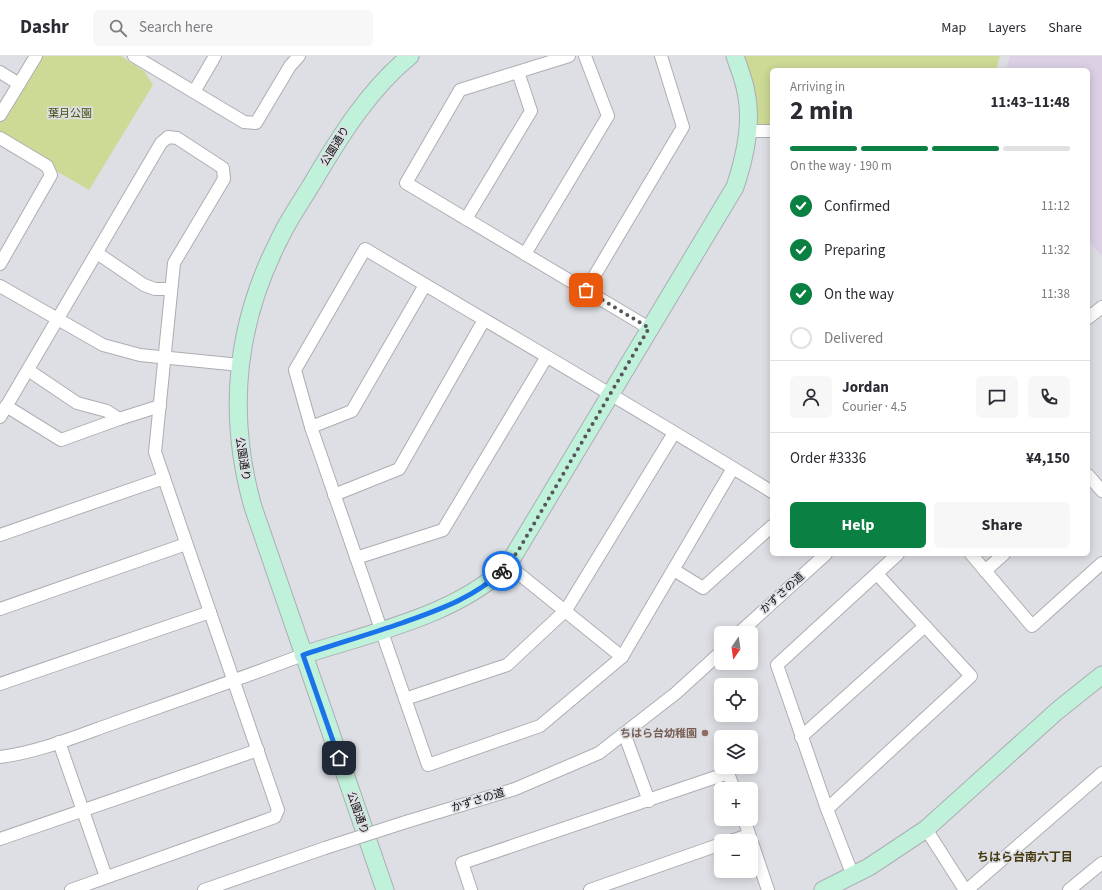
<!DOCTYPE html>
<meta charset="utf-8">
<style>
:root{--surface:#fff;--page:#f7f7f7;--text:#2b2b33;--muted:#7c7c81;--line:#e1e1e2;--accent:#0b8043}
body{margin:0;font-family:"Source Sans 3","Noto Sans JP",sans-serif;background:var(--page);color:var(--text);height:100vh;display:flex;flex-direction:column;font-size:15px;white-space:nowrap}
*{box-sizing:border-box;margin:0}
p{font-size:13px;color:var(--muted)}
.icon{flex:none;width:22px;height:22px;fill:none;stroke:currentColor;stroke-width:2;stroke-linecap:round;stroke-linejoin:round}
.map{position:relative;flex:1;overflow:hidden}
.panel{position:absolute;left:770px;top:12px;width:320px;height:488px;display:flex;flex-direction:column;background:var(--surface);border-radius:6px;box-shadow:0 2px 10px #0003}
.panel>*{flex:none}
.needle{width:26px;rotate:193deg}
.fabs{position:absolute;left:714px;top:570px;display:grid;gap:8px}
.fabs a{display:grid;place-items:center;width:44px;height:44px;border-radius:6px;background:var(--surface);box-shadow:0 2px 10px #0003;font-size:20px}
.pin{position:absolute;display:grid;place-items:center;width:34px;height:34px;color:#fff;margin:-17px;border-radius:8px;box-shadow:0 2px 6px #0006}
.courier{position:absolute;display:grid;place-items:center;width:40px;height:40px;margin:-20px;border:3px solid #1a73e8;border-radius:50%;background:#fff;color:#222;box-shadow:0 1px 5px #0007}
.headline em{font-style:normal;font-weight:700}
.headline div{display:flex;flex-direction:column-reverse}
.headline{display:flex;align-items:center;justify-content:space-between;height:68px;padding:0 20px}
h1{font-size:26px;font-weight:700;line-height:30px}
.bar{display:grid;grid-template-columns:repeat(4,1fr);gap:6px 4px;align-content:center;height:48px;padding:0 20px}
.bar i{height:5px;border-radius:3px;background:var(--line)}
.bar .active{background:var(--accent)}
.bar p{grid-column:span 4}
.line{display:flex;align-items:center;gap:10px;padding:0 20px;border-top:1px solid var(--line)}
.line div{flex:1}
.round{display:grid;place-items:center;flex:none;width:42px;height:42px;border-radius:6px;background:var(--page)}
ol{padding:0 20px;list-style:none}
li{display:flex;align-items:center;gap:12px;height:44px}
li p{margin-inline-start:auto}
li .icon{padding:4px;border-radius:50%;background:var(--accent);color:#fff;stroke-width:4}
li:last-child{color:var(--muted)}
li i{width:22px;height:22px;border:2px solid var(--line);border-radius:50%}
.action{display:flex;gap:8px;margin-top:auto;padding:8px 20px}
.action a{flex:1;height:46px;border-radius:6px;background:var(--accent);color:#fff;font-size:16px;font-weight:700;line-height:46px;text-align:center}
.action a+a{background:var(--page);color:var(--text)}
header{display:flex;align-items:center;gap:24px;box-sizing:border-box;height:56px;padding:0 20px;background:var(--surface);border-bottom:1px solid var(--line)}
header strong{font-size:19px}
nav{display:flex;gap:22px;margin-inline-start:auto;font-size:14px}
.search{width:280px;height:36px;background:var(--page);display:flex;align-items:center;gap:10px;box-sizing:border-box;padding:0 14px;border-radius:6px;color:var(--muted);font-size:15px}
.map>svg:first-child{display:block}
.education{fill:#dcd0e4}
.green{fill:#ccda95}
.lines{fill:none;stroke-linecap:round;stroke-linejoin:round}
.street-casing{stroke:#acaeb3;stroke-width:14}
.secondary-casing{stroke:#acaeb3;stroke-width:19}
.street{stroke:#fff;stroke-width:12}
.secondary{stroke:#c0f1da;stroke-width:17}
.street-bridge-casing{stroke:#acaeb3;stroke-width:14;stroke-linecap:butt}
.street-bridge{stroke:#fff;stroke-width:12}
.done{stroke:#56575a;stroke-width:4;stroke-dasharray:0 7.2}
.route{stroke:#1a73e8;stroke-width:5}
.education-dot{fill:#8d6e63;stroke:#dddfe4;stroke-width:1.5}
.labels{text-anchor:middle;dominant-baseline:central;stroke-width:3.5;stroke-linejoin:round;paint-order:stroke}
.park-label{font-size:11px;fill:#464f11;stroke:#dddfe4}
.street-label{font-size:11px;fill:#0e0e10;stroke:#dddfe4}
.education-label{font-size:11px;font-weight:bold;fill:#785e54;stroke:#dddfe4;text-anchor:end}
.neighbourhood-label{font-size:12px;font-weight:bold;fill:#44390f;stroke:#dddfe4}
</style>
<header>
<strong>Dashr</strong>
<div class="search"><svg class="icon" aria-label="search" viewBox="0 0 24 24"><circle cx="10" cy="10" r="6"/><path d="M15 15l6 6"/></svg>Search here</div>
<nav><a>Map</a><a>Layers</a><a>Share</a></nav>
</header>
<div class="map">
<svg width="1102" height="834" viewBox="0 0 1102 834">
<rect width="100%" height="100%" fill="#dddfe4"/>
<polygon class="education" points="1010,0 1102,0 1102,200 1088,185 1088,14 1006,14"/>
<g class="green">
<polygon points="36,0 121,0 145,16 153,29 89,134 0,82 0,59"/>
<polygon points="736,0 1000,0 996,14 772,14 772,76 747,75"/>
</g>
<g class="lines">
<g class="street-casing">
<g id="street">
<polyline points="134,0 244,66 256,67 290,10 299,0"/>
<polyline points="569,0 460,34 406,127 649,272"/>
<polyline points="0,16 19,28"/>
<polyline points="194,36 215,0"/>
<polyline points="0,59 36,0"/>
<polyline points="747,75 772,75"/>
<polyline points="0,82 47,110 51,119 0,208"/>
<polyline points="466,163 531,55 518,16"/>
<polyline points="97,197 144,229 155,233 171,233"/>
<polyline points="525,198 608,60 585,0"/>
<polyline points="0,230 103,289 140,299 240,309"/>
<polyline points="586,234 683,71 661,0"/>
<polyline points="1088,262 1102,251"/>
<polyline points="28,314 77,347 107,355 119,363"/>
<polyline points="6,350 61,384 119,363 160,350"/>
<polyline points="0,361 161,87 168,81 177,82 223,112 224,123 174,207 155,396 278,754 275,761 71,834"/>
<polyline points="311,371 352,355 425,229"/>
<path d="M733 412 622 601 540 670 428 709 311 371 295 314 365 193C501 274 638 353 772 436"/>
<polyline points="1088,419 1102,435"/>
<polyline points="334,439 399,413 484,264"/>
<polyline points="0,479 164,422"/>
<polyline points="971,498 1032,570 1102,507"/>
<polyline points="356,502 443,474 546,302"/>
<polyline points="508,509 622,601"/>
<polyline points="674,514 703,532 772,470"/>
<polyline points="985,515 1004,498"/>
<polyline points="0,553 186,488"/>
<polyline points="739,577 826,498"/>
<polyline points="0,628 210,556"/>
<polyline points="405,643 507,609 566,554 674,377"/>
<polyline points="624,677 649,745"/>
<polyline points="801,681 925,570"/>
<polyline points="59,686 106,821"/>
<path d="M0 701C39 696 77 680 114 667 177 645 241 622 303 599"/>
<polyline points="827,753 971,620 877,518"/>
<polyline points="744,763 768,834"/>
<polyline points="409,765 515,733 599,697 676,637 721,596"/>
<polyline points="926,773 965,834"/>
<polyline points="0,783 258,694"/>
<polyline points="731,785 749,779"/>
<polyline points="853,820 827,753 777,609 898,498"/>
<polyline points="204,834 325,792"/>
<polyline points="471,834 462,807 728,717 734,733"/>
<polyline points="590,834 721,788"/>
<polyline points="967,834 1102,717"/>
<polyline points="1069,834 1102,807"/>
</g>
</g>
<g class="secondary-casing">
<g id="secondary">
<path d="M303 599C371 577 457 559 508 509L735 131C745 101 753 67 746 36 744 24 739 12 735 0"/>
<path d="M385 834 253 451C227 359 235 270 279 184 289 162 304 142 316 121 342 77 370 33 410 0"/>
<polyline points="823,834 869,811 926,773 1057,655 1102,619"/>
</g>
</g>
<use href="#street" class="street"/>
<use href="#secondary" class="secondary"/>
<g class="street-bridge-casing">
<polyline id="street-bridge" points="325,792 409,765"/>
</g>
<use href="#street-bridge" class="street-bridge"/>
</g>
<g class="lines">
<polyline class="done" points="502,515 518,495 649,272 586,234"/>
<path class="route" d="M339 702 303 599C336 588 370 578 402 567 438 554 474 542 502 515"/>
</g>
<circle class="education-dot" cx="705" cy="677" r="4"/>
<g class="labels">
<g class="park-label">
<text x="70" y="57">葉月公園</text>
</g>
<g class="street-label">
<text transform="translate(335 90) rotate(-58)">公園通り</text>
<text transform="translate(243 403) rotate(81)">公園通り</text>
<text transform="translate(782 537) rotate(-42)">かずさの道</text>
<text transform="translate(478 744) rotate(-17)">かずさの道</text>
<text transform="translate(358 757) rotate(71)">公園通り</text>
</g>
<g class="education-label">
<text x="697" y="677">ちはら台幼稚園</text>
</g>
<g class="neighbourhood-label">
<text x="1025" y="801">ちはら台南六丁目</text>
</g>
</g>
</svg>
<div class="fabs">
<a><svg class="needle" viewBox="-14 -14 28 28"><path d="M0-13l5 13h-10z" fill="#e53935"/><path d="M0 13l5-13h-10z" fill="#7c7c81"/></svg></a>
<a><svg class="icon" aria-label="locate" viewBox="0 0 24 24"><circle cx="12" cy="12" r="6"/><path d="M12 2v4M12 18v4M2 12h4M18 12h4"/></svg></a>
<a><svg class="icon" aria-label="layers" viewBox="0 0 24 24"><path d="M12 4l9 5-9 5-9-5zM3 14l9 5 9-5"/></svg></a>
<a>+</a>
<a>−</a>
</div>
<div class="pin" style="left:586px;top:234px;background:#ea580c"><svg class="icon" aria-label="bag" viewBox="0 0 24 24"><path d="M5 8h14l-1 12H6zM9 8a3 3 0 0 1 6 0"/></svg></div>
<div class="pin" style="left:339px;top:702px;background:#1f2937"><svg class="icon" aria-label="home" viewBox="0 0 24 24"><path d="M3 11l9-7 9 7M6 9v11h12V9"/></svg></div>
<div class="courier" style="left:502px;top:515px"><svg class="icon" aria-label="bike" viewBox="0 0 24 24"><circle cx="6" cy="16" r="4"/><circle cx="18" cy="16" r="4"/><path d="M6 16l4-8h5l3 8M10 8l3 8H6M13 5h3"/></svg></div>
<section class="panel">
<div class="headline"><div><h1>2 min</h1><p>Arriving in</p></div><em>11:43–11:48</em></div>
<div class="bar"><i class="active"></i><i class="active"></i><i class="active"></i><i></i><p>On the way · 190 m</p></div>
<ol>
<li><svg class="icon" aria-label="check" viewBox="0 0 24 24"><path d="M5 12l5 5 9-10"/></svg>Confirmed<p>11:12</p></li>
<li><svg class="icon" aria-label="check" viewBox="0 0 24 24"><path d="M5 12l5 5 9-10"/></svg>Preparing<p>11:32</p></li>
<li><svg class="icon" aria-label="check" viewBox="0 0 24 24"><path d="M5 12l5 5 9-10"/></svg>On the way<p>11:38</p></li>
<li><i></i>Delivered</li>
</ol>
<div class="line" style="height:72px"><a class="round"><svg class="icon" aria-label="person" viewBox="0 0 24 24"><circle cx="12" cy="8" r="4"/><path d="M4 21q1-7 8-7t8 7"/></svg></a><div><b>Jordan</b><p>Courier · 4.5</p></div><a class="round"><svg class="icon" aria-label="chat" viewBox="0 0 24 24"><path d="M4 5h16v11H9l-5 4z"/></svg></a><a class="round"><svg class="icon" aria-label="phone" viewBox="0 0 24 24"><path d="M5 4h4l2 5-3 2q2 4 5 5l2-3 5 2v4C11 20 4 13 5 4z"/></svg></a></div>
<div class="line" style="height:52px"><div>Order #3336</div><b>¥4,150</b></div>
<div class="action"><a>Help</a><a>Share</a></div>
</section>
</div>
